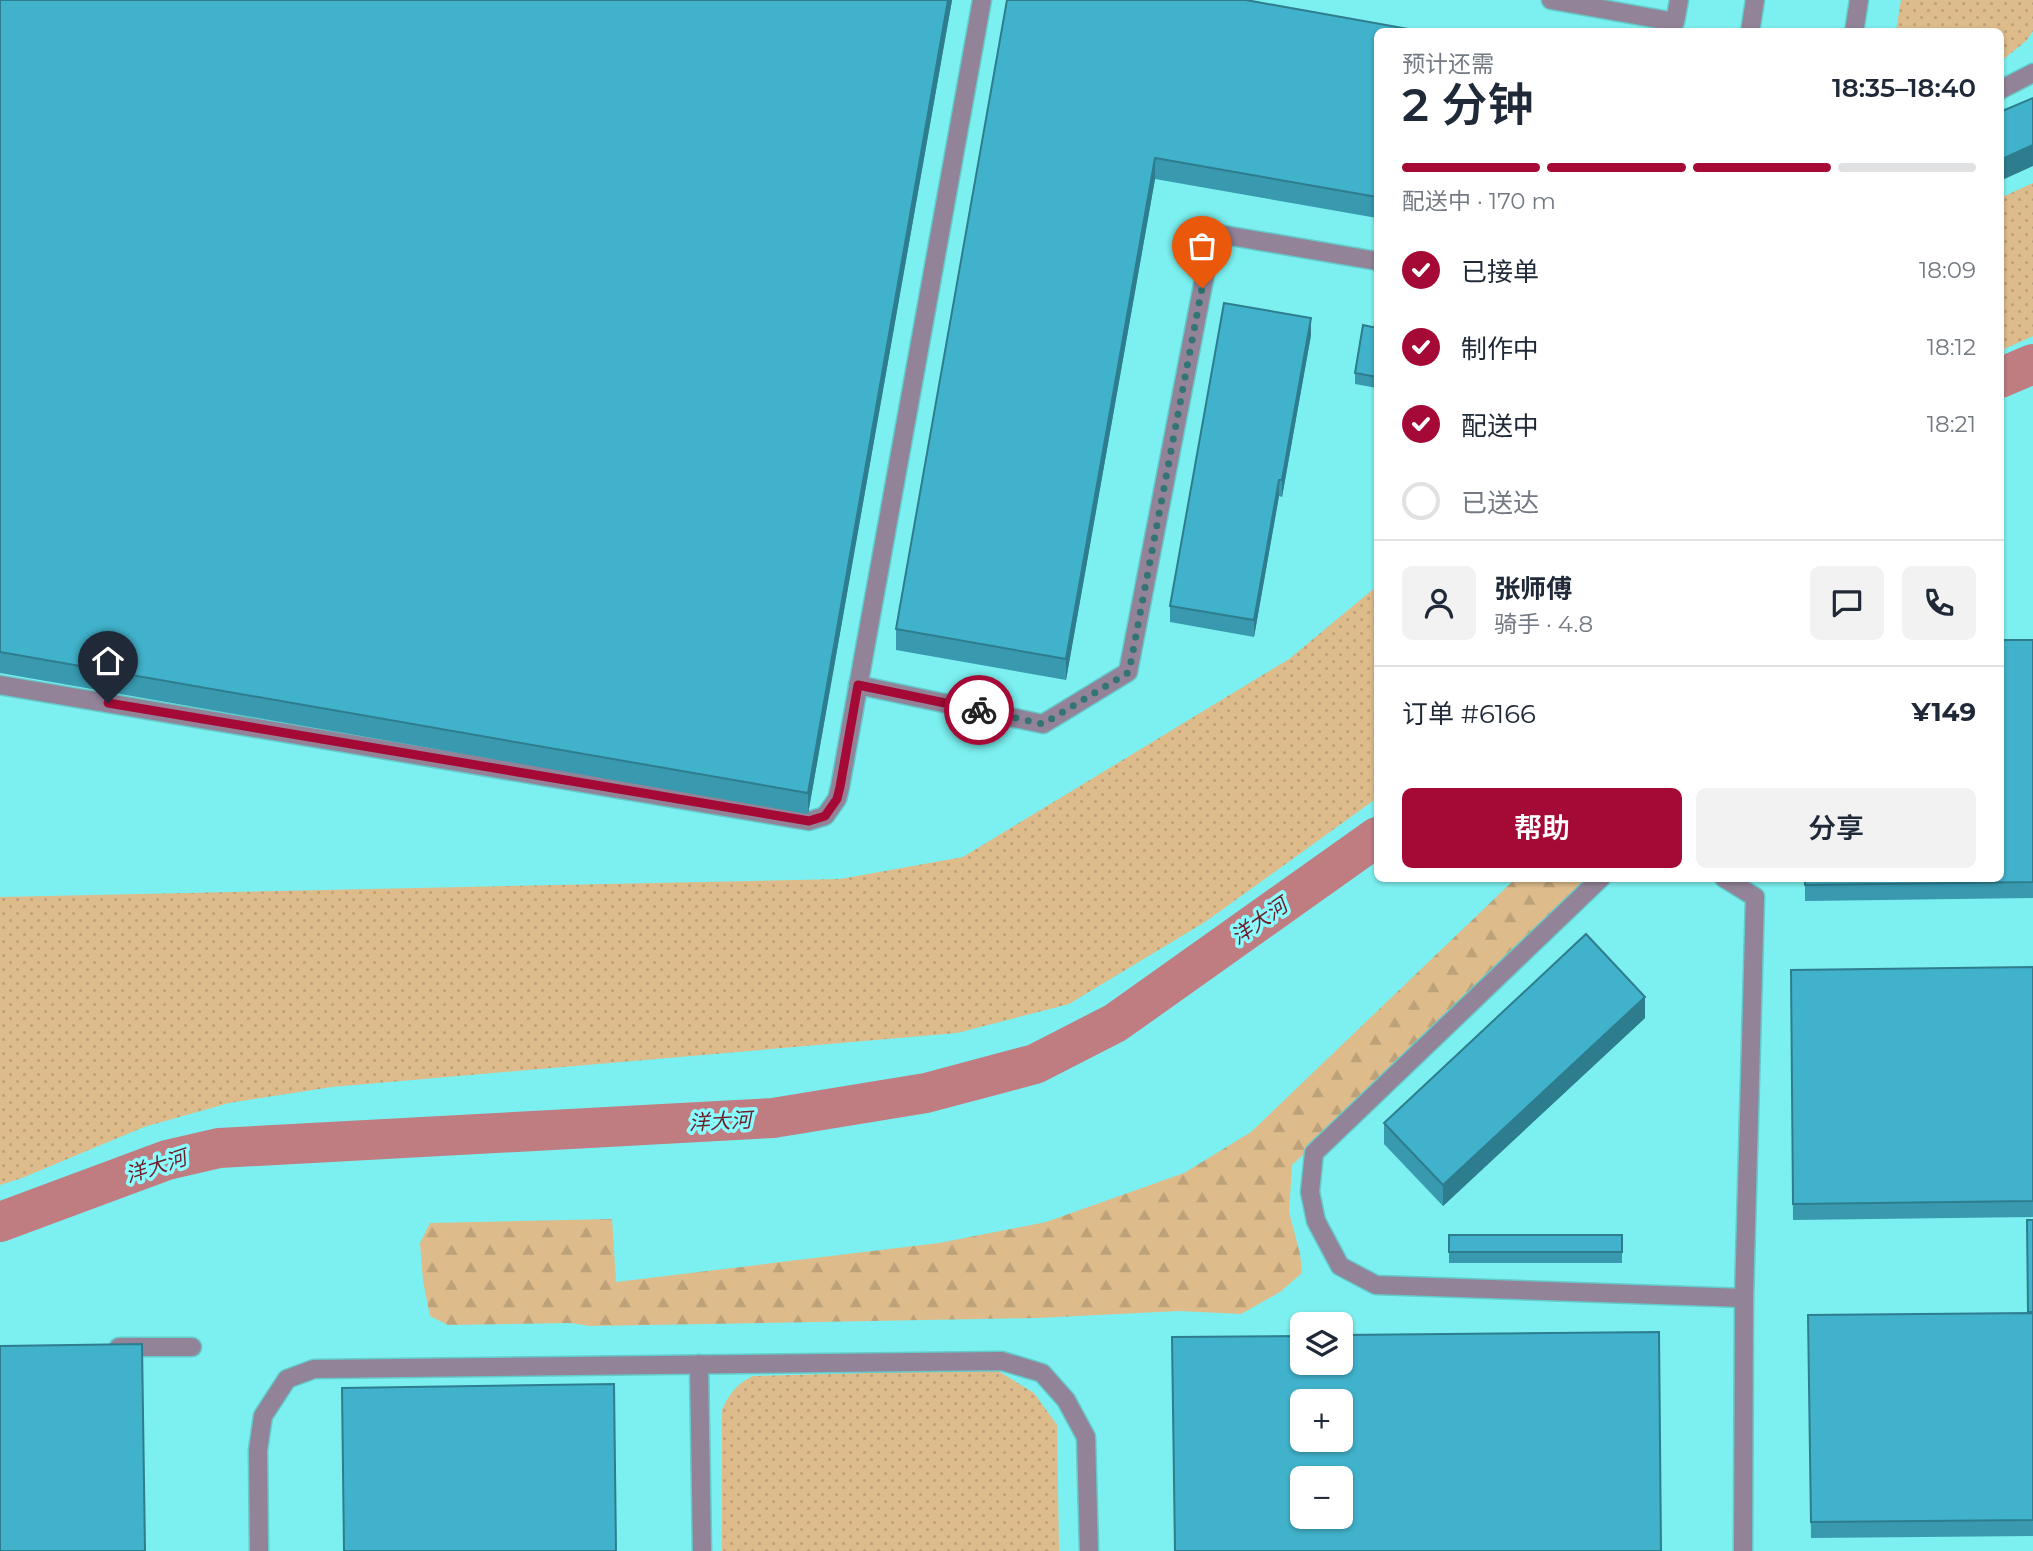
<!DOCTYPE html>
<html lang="zh">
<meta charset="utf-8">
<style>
:root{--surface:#fff;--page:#f2f2f3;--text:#1f2937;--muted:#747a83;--line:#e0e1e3;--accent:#a50a36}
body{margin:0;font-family:Montserrat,"Noto Sans SC",sans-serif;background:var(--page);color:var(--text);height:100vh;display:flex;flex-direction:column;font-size:26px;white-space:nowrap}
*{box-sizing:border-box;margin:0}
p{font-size:23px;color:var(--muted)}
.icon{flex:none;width:38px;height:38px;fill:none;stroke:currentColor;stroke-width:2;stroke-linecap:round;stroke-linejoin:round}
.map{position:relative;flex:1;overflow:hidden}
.side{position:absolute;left:1374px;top:28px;width:630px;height:854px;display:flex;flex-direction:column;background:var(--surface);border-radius:10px;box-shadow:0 2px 5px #0004}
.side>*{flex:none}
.controls{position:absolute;left:1290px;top:1312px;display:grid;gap:14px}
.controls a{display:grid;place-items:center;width:63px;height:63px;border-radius:10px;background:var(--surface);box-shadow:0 2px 5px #0004;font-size:35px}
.pin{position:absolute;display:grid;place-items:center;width:60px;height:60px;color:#fff;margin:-72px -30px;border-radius:50% 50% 50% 0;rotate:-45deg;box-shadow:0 0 7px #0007}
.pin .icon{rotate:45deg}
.courier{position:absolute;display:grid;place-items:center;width:70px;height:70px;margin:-35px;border:5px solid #a50a36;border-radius:50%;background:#fff;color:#222;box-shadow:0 2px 9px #0007}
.overview em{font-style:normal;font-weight:600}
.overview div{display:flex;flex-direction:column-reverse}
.overview{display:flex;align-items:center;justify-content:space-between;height:119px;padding:0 28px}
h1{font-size:46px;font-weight:600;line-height:52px}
.bar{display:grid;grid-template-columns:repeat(4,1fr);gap:10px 7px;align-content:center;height:84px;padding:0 28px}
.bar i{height:9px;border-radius:5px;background:var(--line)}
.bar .selected{background:var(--accent)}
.bar p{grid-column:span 4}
.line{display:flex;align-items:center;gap:18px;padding:0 28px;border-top:2px solid var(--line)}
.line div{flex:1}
.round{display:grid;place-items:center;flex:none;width:74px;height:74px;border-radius:10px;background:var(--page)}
ol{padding:0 28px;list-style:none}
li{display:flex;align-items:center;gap:21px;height:77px}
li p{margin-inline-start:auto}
li .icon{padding:7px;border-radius:50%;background:var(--accent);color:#fff;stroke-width:4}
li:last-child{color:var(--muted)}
li i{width:38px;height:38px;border:4px solid var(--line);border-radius:50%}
.action{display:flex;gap:14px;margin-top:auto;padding:14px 28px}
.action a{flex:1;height:80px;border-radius:10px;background:var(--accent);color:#fff;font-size:28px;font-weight:600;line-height:80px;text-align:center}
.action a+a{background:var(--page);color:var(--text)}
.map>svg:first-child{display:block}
.grass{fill:url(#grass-dots)}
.forest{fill:url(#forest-firs)}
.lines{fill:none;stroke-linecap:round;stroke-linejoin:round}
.canal{stroke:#bf7d81;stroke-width:40}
.minor-casing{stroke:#65caca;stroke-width:21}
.minor{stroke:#928399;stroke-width:18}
.wall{fill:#3899af}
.shaded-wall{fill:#2e7d8e}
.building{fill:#41b2cb;stroke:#2e7d8e;stroke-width:2;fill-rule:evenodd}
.done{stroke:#337474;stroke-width:7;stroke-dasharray:0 12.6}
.route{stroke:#a50a36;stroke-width:9}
.labels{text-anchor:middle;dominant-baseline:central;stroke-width:7;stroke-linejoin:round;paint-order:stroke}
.water-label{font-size:21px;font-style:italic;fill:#6e1e2b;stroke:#8afefe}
</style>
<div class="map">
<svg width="2033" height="1551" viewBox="0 0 2033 1551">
<defs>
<pattern id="grass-dots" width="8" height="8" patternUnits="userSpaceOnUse" patternTransform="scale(1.75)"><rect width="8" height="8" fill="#debb8b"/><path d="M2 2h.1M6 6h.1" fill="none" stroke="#bda178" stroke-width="1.8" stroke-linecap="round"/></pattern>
<pattern id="forest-firs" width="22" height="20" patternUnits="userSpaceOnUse" patternTransform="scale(1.75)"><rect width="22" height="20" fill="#debb8b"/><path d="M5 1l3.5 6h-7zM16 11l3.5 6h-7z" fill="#bda178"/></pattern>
</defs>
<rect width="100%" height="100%" fill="#7cf0f0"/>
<g class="grass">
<polygon points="1901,0 2033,0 2033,31 2026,41 2000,62 2000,32 1896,31"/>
<polygon points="2033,183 2033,336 2000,351 2000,198"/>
<polygon points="1377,586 1377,798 1205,922 1069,1004 957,1033 332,1087 229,1103 144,1127 22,1178 0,1185 0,897 840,879 963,857 1289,659"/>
<path d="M986 1370 998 1371 1034 1393 1057 1425 1059 1551H722V1410C729 1393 737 1384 753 1376Z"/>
</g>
<polygon class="forest" points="1515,879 1604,879 1292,1165 1289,1212 1300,1254 1302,1273 1280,1292 1241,1314 1179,1311 1037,1318 589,1326 571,1323 448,1325 430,1316 423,1281 420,1243 430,1223 612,1219 616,1282 939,1243 1046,1222 1184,1173 1251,1132"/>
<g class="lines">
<g class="canal">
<polyline points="2000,378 2033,364"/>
<polyline points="0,1222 167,1160 219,1148 773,1118 926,1093 1035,1064 1115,1023 1377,837"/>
</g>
<g class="minor-casing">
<g id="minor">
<polyline points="1551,0 1675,22 1679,0"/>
<polyline points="1750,32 1755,0"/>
<polyline points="1854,32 1859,0"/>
<polyline points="2000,90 2033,73"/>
<polyline points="0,685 809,821 825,816 837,799 840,787 982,0"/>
<polyline points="858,685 1043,724 1128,672 1213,233 1377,261"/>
<polyline points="1601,878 1314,1153 1310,1192 1316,1221 1340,1266 1376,1285 1744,1298"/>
<polyline points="1724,878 1755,897 1744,1298 1743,1551"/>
<polyline points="119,1347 192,1347"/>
<polyline points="699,1364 702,1551"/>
<polyline points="259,1551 258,1450 263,1416 287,1379 314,1369 1002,1361 1042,1373 1066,1400 1086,1437 1089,1551"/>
</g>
</g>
<use href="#minor" class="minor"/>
</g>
<g class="wall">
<polygon points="0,0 952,0 808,814 0,673"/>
<polygon points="1007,0 1377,32 1377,218 1155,179 1066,680 896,650 896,629"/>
<polygon points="1377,328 1377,388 1355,384 1355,373"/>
<polygon points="1311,335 1282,497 1279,496 1254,637 1170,622 1170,606"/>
<polygon points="2033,640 2033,898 1805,901 1805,878"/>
<polygon points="2033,967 2033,1217 1793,1220 1791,970"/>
<polygon points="1645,1018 1443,1206 1384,1144 1384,1123"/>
<polygon points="2027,1220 2033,1220 2033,1536 1811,1538 1808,1315 2028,1313"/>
<rect x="1449" y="1235" width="173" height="28"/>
</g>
<g class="shaded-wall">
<polygon points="948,0 952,0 808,814 808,793"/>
<polygon points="2033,145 2033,166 2000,181 2000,160"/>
<polygon points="1155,158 1155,179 1066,680 1066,659"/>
<polygon points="1311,318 1311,335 1282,497 1282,480"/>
<polygon points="1279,480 1279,496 1254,637 1254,620"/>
<polygon points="1645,997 1645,1018 1443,1206 1443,1185"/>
</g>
<g class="building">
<polygon points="0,0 948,0 808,793 0,652"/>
<polygon points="1007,0 1246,0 1425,32 1377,32 1377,197 1155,158 1066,659 896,629"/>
<polygon points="2033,98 2033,145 2000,160 2000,112"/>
<polygon points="1224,303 1311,318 1282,480 1279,480 1254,620 1170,606"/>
<polygon points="1363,325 1377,328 1377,377 1355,373"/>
<polygon points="2000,640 2033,640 2033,882 1805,885 1805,878 2000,878"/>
<polygon points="1586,934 1645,997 1443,1185 1384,1123"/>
<polygon points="2033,967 2033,1201 1793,1204 1791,970"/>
<polygon points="2027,1220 2033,1220 2033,1312 2028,1312"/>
<rect x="1449" y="1235" width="173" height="17"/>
<polygon points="2033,1313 2033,1520 1811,1522 1808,1315"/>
<path d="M1659 1332 1661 1551H1175L1172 1337 1302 1336V1363H1340V1335ZM1302 1402H1340V1440H1302ZM1302 1479H1340V1517H1302Z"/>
<polygon points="142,1344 145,1551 0,1551 0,1346"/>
<polygon points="614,1384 616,1551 344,1551 342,1388"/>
</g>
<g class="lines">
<polyline class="done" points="979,710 1043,724 1129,672 1202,288"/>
<polyline class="route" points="108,703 809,821 825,816 837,799 840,787 858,685 979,710"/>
</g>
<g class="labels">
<g class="water-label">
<text transform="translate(1259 921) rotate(-35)">洋大河</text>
<text transform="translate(720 1121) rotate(-3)">洋大河</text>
<text transform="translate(156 1166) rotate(-18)">洋大河</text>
</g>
</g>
</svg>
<div class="controls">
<a><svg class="icon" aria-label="layers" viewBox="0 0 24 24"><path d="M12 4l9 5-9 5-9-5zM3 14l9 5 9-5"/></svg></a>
<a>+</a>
<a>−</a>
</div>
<div class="pin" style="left:1202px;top:288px;background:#ea580c"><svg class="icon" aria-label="bag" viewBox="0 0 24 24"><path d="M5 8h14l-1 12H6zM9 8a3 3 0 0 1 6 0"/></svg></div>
<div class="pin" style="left:108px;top:703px;background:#1f2937"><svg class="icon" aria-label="home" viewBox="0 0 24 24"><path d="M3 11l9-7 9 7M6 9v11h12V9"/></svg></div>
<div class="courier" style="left:979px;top:710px"><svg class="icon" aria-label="bike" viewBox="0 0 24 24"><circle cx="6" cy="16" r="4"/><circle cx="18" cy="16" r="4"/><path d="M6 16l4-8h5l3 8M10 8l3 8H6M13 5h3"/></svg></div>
<section class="side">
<div class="overview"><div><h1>2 分钟</h1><p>预计还需</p></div><em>18:35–18:40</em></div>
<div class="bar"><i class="selected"></i><i class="selected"></i><i class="selected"></i><i></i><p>配送中 · 170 m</p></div>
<ol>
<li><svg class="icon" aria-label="check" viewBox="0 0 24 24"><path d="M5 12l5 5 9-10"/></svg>已接单<p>18:09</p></li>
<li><svg class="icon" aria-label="check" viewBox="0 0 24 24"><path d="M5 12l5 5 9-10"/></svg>制作中<p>18:12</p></li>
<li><svg class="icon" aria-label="check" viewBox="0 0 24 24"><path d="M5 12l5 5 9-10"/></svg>配送中<p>18:21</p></li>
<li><i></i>已送达</li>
</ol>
<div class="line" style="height:126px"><a class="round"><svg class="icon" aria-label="person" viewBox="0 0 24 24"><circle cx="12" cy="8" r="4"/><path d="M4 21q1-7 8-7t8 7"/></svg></a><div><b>张师傅</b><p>骑手 · 4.8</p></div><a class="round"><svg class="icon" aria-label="chat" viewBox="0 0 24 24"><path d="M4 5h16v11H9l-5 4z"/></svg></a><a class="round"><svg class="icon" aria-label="phone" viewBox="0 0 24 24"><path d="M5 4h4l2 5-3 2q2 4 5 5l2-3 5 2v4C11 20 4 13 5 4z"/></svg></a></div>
<div class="line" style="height:91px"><div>订单 #6166</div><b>¥149</b></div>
<div class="action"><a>帮助</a><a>分享</a></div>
</section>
</div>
